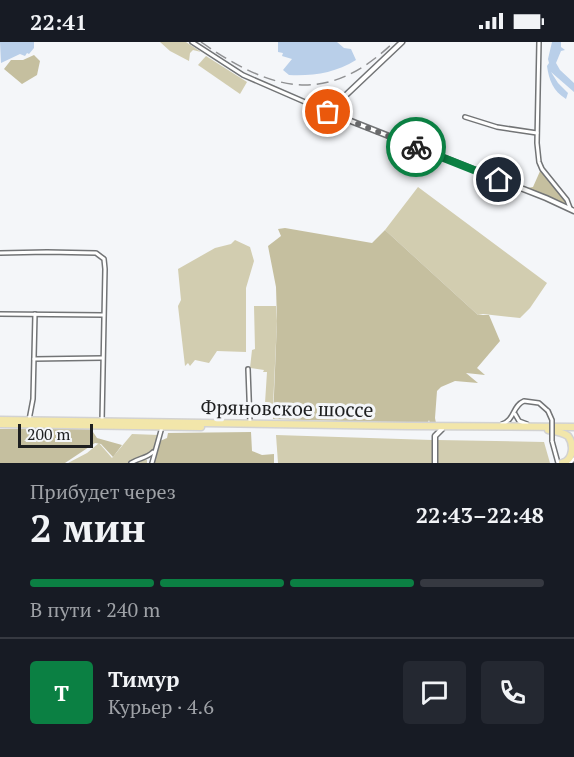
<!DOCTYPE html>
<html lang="ru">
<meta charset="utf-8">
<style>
:root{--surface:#171b24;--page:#242831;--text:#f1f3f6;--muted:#9ea1a6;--line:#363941;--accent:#0b8043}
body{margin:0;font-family:"PT Serif",serif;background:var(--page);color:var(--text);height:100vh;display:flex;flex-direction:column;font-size:22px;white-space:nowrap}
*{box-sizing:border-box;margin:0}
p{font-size:20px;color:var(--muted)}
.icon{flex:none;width:33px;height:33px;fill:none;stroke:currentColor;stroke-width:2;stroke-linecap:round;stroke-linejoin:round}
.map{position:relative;height:421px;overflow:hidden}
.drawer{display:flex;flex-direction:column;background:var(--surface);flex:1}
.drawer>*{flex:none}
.scale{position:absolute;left:18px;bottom:15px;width:75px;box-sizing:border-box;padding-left:6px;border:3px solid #1e1f20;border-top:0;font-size:16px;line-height:21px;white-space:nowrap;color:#1e1f20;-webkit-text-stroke:4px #f4f6f9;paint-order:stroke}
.pin{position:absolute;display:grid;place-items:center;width:51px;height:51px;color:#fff;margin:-26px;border:3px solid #fff;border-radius:50%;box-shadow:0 2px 6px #0007}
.courier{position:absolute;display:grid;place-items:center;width:60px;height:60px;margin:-30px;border:4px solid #0b8043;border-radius:50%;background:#fff;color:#222;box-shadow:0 2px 8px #0007}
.headline em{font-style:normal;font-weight:700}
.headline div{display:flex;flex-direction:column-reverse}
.headline{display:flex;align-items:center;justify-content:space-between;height:102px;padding:0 30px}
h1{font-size:39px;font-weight:700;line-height:45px}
.bar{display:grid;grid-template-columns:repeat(4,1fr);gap:9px 6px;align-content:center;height:72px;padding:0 30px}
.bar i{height:8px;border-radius:4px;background:var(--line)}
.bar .on{background:var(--accent)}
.bar p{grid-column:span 4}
.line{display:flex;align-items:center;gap:15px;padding:0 30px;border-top:2px solid var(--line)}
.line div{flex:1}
.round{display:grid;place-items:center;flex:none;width:63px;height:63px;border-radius:6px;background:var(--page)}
.status{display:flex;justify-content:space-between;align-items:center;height:42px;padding:0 30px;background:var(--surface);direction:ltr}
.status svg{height:16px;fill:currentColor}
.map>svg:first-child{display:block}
.green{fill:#d2cdb0}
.forest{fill:#c5bf9f}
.water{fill:#b9cfe9}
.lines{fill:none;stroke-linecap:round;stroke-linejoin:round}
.minor-casing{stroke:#727476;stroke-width:6}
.tertiary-casing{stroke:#727476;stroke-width:7}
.primary-casing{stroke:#d2d2d2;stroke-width:9}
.minor{stroke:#fff;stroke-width:3}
.tertiary{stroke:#fff;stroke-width:4}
.primary{stroke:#f2e6aa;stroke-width:6}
.rail{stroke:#909193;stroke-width:1.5;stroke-dasharray:12 6;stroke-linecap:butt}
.minor-bridge-casing{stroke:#727476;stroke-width:6;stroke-linecap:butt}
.minor-bridge{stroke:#fff;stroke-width:3}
.done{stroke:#696a6c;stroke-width:6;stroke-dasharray:0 10.8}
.route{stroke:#0b8043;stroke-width:8}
.labels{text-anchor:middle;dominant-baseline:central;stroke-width:6;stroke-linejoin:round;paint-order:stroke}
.street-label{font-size:20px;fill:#1e1f20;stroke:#f4f6f9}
</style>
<div class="status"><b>22:41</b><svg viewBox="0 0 49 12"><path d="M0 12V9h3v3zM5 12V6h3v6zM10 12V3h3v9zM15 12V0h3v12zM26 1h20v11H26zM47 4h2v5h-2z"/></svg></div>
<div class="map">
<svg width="574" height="421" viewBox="0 0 574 421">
<rect width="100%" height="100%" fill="#f4f6f9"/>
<g class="green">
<polygon points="160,0 186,0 201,10 193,8 190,11 189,19 170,9"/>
<polygon points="206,14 247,40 240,52 198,23"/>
<polygon points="418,145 547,241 530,266 520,276 483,272 478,273 385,188"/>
<polygon points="235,198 250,205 254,219 246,246 246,310 217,309 209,321 195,318 190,324 188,321 185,324 178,264 181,258 178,227 215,206 231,202"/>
<polygon points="254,264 276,264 277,279 273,364 263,363 265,361 267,330 263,330 264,328 250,326 252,308 255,307"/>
<path d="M132 392 159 393C155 406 154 414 139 415V417L147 418V421H68L87 411 99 401 112 416Z"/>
<polygon points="276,393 432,398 433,421 278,421"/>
<polygon points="437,398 544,400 550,421 437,421"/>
</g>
<g class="forest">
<polygon points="34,13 40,19 37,33 22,42 4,27 11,18 23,18"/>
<polygon points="541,127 566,159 566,162 527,146 533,145"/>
<polygon points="285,186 372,201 385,188 478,273 489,273 500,299 477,326 485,333 466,331 478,341 455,339 441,345 437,349 435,376 436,381 430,381 429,378 428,380 412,381 273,377 277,279 276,245 268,204 281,194 278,187"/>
<polygon points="0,387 91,387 97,396 122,403 113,415 101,402 95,401 65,421 0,421"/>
<polygon points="251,390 252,409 262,413 274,412 274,421 154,421 160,399 167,396 168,391"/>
</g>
<g class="water">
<polygon points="0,0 34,0 34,6 29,12 27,11 25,14 20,12 1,21"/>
<path d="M278 0H337L344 6 351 7 356 18C335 31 314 34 289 33L283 28 292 17 282 14 283 11 278 10Z"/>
<path d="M552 0H561V5L565 8 561 9 556 21 560 28 574 41V50L551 30 558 41 568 51 566 57C553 49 549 38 547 24L549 21 548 17Z"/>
</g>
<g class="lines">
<g class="minor-casing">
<g id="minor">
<polyline points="192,0 243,33 328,70"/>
<polyline points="539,0 537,101 539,120 542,127 567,158 570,166"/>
<polyline points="465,75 497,85 537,91"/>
<polyline points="0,211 47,210 96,211 104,217 105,227 102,379"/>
<polyline points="0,272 103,273"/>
<polyline points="34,317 102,316"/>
<polyline points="248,327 250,381"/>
<polyline points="515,372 519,379 527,382"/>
<polyline points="29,378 33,357 35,272"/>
<path d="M502 382C515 378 512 364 524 359L539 361 548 369"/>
<polyline points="552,399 558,421"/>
<path d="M131 421C139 416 147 416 153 410"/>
<polyline points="152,421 162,385"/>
<polyline points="570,421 574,417"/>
</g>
</g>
<g class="tertiary-casing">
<g id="tertiary">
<polyline points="402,0 328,70 546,156 574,169"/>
<polyline points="435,421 435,394 442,387"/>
</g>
</g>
<g class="primary-casing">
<g id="primary">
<polyline points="0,378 408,384 574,385"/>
<polyline points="0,382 201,385"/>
<path d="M548 388C554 389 562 390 568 394 574 402 574 418 562 421"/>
</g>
</g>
<use href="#minor" class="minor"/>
<use href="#tertiary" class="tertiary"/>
<use href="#primary" class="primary"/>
<path class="rail" d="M201 0C272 49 326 65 394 0"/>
<g class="minor-bridge-casing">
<polyline id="minor-bridge" points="548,369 552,378 552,399"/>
</g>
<use href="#minor-bridge" class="minor-bridge"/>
</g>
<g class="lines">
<polyline class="done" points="328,70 416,105"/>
<polyline class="route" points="416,105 499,138"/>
</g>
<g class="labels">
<g class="street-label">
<text transform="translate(287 366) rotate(1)">Фряновское шоссе</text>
</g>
</g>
</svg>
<div class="scale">200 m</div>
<div class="pin" style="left:328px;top:70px;background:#ea580c"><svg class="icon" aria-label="bag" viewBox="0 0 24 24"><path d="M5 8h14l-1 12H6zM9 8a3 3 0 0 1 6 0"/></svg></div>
<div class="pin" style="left:499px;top:138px;background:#1f2937"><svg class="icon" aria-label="home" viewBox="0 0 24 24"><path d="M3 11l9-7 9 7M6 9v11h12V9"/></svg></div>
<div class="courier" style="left:416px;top:105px"><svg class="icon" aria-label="bike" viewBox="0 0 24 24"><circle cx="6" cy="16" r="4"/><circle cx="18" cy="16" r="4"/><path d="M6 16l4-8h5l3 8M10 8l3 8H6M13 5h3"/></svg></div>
</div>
<section class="drawer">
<div class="headline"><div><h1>2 мин</h1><p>Прибудет через</p></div><em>22:43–22:48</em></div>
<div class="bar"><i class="on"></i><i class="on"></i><i class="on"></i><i></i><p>В пути · 240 m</p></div>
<div class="line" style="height:108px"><b class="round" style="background:var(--accent);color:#fff">Т</b><div><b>Тимур</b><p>Курьер · 4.6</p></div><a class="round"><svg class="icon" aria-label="chat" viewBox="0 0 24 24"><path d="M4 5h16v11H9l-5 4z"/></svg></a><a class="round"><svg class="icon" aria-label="phone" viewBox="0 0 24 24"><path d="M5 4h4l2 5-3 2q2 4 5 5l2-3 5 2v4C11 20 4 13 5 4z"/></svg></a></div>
</section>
